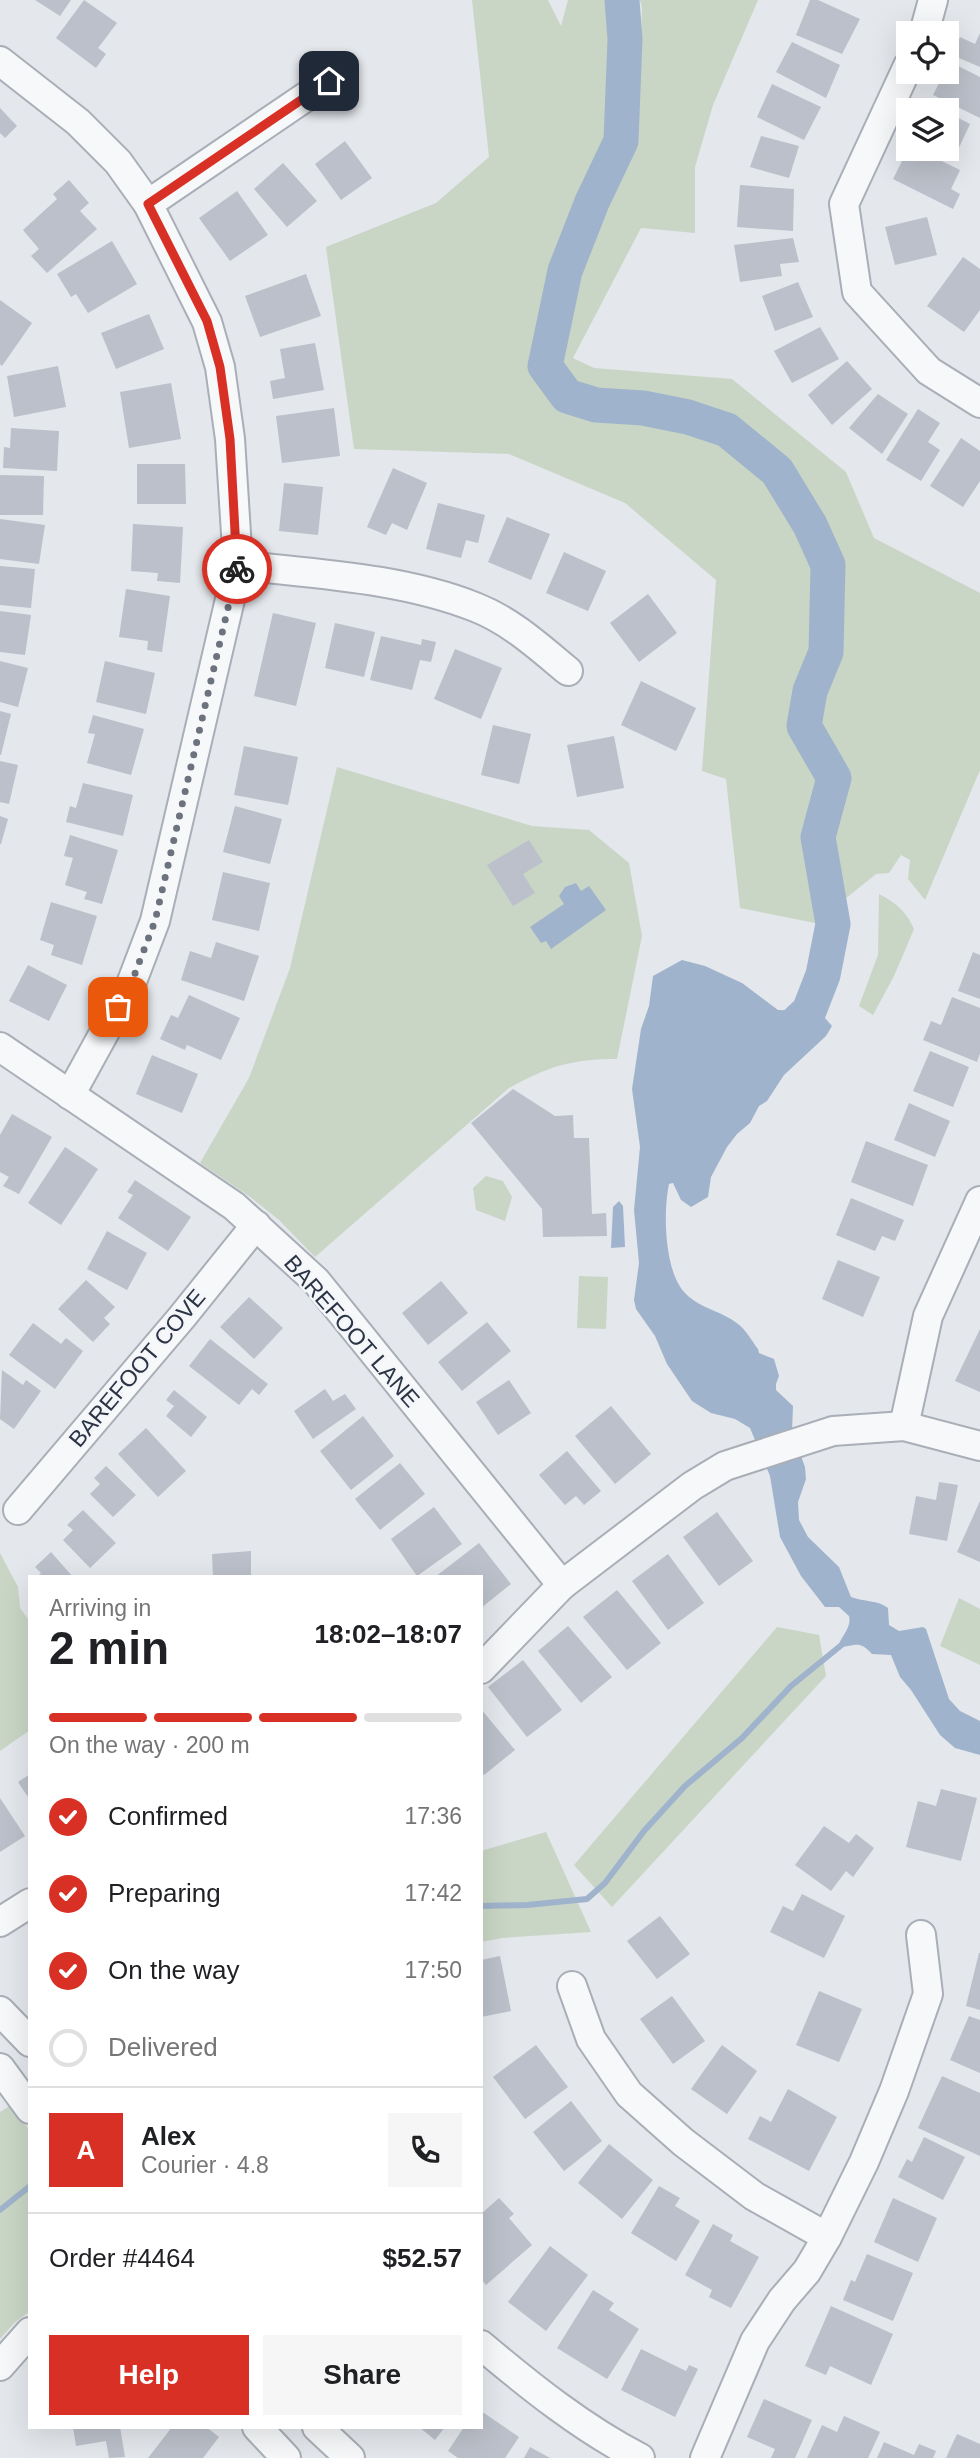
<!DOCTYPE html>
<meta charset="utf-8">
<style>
:root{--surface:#fff;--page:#f6f6f6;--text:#202124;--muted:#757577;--line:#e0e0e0;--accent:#d93025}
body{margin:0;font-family:Arial,sans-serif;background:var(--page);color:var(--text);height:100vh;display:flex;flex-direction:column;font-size:26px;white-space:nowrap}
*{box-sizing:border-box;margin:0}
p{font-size:23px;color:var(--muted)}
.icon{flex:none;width:38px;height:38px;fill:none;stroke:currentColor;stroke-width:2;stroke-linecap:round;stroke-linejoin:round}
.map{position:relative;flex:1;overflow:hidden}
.side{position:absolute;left:28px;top:1575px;width:455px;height:854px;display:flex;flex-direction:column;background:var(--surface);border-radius:0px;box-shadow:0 7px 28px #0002}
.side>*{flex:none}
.buttons{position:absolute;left:896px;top:21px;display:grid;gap:14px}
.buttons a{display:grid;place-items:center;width:63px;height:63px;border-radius:0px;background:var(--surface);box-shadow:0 7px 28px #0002;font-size:35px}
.pin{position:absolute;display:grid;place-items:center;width:60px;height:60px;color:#fff;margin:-30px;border-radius:14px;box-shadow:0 4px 10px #0006}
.courier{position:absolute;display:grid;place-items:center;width:70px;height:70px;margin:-35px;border:5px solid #d93025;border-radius:50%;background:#fff;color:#222;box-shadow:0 2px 9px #0007}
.summary em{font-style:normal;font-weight:800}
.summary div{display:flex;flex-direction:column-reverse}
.summary{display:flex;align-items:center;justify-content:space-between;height:119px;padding:0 21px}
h1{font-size:46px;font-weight:800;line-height:52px}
.bar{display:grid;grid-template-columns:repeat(4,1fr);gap:10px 7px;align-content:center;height:84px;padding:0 21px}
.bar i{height:9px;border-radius:5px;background:var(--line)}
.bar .current{background:var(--accent)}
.bar p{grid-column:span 4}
.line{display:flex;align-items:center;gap:18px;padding:0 21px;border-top:2px solid var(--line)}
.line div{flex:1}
.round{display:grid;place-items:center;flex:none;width:74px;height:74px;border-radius:0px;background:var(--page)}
ol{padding:0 21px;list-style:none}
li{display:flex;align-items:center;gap:21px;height:77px}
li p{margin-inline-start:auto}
li .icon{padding:7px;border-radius:50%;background:var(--accent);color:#fff;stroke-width:4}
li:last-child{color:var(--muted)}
li i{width:38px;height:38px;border:4px solid var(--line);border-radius:50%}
.cta{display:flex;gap:14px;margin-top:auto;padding:14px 21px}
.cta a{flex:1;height:80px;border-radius:0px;background:var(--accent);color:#fff;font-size:28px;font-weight:800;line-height:80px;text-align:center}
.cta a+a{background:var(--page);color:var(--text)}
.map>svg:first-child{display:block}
.green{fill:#c9d6c5}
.water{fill:#9fb4cc}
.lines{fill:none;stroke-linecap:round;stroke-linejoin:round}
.stream{stroke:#9fb4cc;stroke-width:6}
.river{stroke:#9fb4cc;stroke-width:35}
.building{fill:#bbc0ca}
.minor-casing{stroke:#a9aeb7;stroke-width:32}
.minor{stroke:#f7f8fa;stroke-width:28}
.done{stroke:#6c737f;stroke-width:7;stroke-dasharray:0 12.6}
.route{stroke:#d93025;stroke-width:9}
.labels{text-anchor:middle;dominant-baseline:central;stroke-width:5;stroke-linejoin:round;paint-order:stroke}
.street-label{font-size:23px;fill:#2b3445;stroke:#f4f6f9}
</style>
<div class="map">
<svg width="980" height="2458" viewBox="0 0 980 2458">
<rect width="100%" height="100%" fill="#e4e7ec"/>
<g class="green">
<polygon points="472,0 548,0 561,26 568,0 635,0 641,39 642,8 640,0 758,0 713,105 695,167 695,233 641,228 573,358 594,368 732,379 846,472 874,538 980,593 980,770 925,900 908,879 910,860 901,855 889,873 876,874 815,923 740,908 726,779 702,771 716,580 625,503 509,454 354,449 326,247 436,203 489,157"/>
<path d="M337 767 532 826 589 830 629 863 642 936 617 1059C572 1059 549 1066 509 1088L315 1257 279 1220 249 1196 200 1163 249 1078 290 968Z"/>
<path d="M879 894C896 903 906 911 914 929L894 976 873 1015 859 1006 878 955Z"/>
<polygon points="486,1176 503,1181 512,1197 505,1221 476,1210 473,1188"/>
<polygon points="579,1276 608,1277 606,1329 577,1328"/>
<polygon points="0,1553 18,1587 20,1608 30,1622 30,1730 0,1751"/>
<polygon points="959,1598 980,1609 980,1665 940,1646"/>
<polygon points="777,1627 819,1635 826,1676 612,1907 574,1865"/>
<polygon points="546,1832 591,1932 502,1938 481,1942 481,1851"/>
<polygon points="11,2105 30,2131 30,2311 14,2323 0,2339 0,2112"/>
</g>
<g class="water">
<polygon points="576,883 581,891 589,886 606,910 551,949 546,941 541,943 530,927 564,904 559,896 565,887"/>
<path d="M682 960 705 966 742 983 778 1010 809 1011 825 1018 832 1026 826 1036 784 1075 767 1101 759 1106 750 1123 737 1134 727 1147 711 1177 708 1197 691 1207 681 1200 673 1183 669 1184C663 1212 664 1273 686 1294 701 1309 722 1311 738 1324 746 1330 752 1341 758 1349L759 1353 774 1359 779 1376 776 1384V1390L793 1406 792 1432 805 1467 806 1479 798 1502 799 1520 808 1537 839 1567 851 1597C864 1602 878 1600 888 1608L889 1625 899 1631 923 1627 926 1629 949 1699 960 1711 980 1721V1755L955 1748 940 1735 911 1690 900 1677 891 1655 872 1654C858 1639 856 1647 838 1647 841 1636 852 1628 849 1616L839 1607H825L801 1576 780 1537 770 1476 750 1428 735 1419 711 1413 692 1401 667 1364 655 1336 636 1309 634 1300 639 1263 634 1210 640 1147 632 1089 641 1029 649 1006 653 976Z"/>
<polygon points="619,1201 623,1206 625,1247 611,1248 613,1207"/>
</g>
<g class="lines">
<g class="stream">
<polyline points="481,1906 527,1905 587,1899 605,1883 644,1831 685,1786 742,1738 791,1686 844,1643"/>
<polyline points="0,2210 30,2186"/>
</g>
<polyline class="river" points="622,0 625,39 621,141 592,202 565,271 545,366 567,396 596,405 643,408 688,417 727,430 777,471 810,525 828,565 826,652 810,691 804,726 834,778 818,837 833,924 823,975 809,1011 774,1044"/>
</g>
<g class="building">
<polygon points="35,0 71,0 60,16"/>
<polygon points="84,0 117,23 98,48 106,54 96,68 56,38"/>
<polygon points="810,0 818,0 860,19 842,54 796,35"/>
<polygon points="980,33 980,67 952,55 960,37 975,44"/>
<polygon points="792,42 840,65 826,98 776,72"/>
<polygon points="950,62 980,77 980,118 933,95"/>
<polygon points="772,84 821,107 804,140 757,117"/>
<polygon points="0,108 17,126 5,138 0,133"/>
<polygon points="947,112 970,124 955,156 939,149 947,149"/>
<polygon points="761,136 799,146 789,178 750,167"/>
<polygon points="345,141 372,178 341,200 315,164"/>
<polygon points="908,149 917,149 960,170 951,189 960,194 953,209 893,179"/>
<polygon points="283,163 317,201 287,227 254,189"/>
<polygon points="69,180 89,203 80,211 97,229 47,273 31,256 39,249 23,230 57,199 53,194"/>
<polygon points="740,185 794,189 793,231 737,227"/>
<polygon points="237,191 268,235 230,261 199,218"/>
<polygon points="927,217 937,255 895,265 885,227"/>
<polygon points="793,238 799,262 780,264 782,276 740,282 734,245"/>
<polygon points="112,241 137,284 88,313 76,294 71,297 57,274"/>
<polygon points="963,257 980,269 980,310 964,332 927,306"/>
<polygon points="306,274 321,316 260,337 245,296"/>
<polygon points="798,282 813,317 775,331 762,296"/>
<polygon points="0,300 32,323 2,366 0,364"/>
<polygon points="149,314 164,349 116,369 101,333"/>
<polygon points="820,327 839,359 792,383 774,351"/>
<polygon points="315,343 324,390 273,399 270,381 285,378 280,349"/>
<polygon points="847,361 872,389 832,425 808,395"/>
<polygon points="58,366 66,407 14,417 7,376"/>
<polygon points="171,383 181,439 129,448 120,392"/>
<polygon points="878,394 908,414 882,454 849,428"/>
<polygon points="334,408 340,456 282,463 276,416"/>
<polygon points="918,409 940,423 928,442 940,450 921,481 886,460"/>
<polygon points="11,428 59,431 57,471 3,468 4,447 10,448"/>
<polygon points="961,438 980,451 980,481 963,507 930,486"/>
<polygon points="137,464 185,464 186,504 137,504"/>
<polygon points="393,468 427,483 407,530 392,523 386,535 367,527"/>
<polygon points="0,475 44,476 43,515 0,515"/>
<polygon points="284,483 323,487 318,535 279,531"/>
<polygon points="438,503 485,515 478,543 466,540 461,558 426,549"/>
<polygon points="507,517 550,534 531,580 488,562"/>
<polygon points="0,519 45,525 39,564 0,559"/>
<polygon points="133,524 183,527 180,583 157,581 158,573 131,571"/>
<polygon points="564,552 606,571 588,611 546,593"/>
<polygon points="0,566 35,569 31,608 0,605"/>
<polygon points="126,589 170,596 162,652 147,650 148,641 119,637"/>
<polygon points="648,594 677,633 639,662 610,623"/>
<polygon points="0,611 31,615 25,655 0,652"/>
<polygon points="273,613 316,623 296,706 254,696"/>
<polygon points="335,623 375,632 364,677 325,668"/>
<polygon points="381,636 421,645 422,639 436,642 431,662 420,660 412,690 370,680"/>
<polygon points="455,649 502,668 481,719 434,699"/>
<polygon points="0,661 28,668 18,707 0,702"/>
<polygon points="105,661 155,673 146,714 96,702"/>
<polygon points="641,681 696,708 676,751 621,725"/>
<polygon points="0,711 11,714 1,755 0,755"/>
<polygon points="93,715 144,729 131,775 87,763 95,734 88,733"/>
<polygon points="493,725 531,734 519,784 481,775"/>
<polygon points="614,736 624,788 577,797 567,745"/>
<polygon points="244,746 298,757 288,805 234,795"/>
<polygon points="0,761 18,765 9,804 0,802"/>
<polygon points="83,783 133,795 123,836 66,822 70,806 76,808"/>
<polygon points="235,806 282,819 270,864 223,852"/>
<polygon points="0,816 8,819 1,844 0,844"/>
<polygon points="70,835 118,850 102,904 84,899 87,892 65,885 73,858 64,856"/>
<polygon points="529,840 543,862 523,874 535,893 513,906 487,865"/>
<polygon points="223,872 270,883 259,931 212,920"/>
<polygon points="51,902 97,916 82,965 51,955 54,945 40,940"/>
<polygon points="216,942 259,956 244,1001 181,980 190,951 211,958"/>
<polygon points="973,952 980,955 980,999 958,991"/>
<polygon points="28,965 67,985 49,1021 9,1001"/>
<polygon points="189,995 240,1018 221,1060 187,1045 185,1050 160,1039 171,1015 178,1018"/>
<polygon points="952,997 980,1008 980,1053 977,1062 923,1040 931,1021 941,1025"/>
<polygon points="930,1051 969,1067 953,1107 913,1091"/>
<polygon points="152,1055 198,1074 182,1113 136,1094"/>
<polygon points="513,1089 555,1116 573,1115 574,1138 589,1138 592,1214 606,1213 607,1236 543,1237 542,1209 471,1123"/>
<polygon points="909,1103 950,1121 935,1157 894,1140"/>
<polygon points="12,1114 52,1137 19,1194 3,1186 9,1177 0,1172 0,1135"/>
<polygon points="866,1141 928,1165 913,1206 851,1182"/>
<polygon points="65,1147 98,1169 61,1225 28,1203"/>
<polygon points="135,1180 191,1217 168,1251 118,1218 133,1195 127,1192"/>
<polygon points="851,1198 904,1220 895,1241 882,1236 875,1251 836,1235"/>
<polygon points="107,1231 147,1253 127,1290 87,1269"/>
<polygon points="838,1260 880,1277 863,1317 822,1299"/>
<polygon points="86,1280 115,1307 104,1318 110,1324 93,1342 58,1309"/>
<polygon points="441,1281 468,1313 428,1345 402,1313"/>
<polygon points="249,1297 283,1328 254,1359 220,1327"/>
<polygon points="487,1322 511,1351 462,1391 438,1362"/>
<polygon points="33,1323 61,1344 66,1338 83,1351 55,1389 9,1355"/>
<polygon points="980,1329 980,1392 955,1381"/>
<polygon points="210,1339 268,1384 259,1395 252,1389 239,1405 189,1366"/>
<polygon points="2,1370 23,1385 26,1380 41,1391 14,1429 0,1419"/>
<polygon points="509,1380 531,1413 498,1435 476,1402"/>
<polygon points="325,1389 333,1401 345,1394 356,1409 313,1439 294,1411"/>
<polygon points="174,1390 207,1417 191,1437 166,1416 174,1406 166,1400"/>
<polygon points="611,1406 651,1454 615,1484 575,1436"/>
<polygon points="363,1416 394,1456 351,1490 320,1451"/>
<polygon points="146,1428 186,1471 158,1497 118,1454"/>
<polygon points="567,1451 601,1491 584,1505 576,1496 565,1505 539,1475"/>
<polygon points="400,1463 425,1494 380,1530 355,1499"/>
<polygon points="106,1466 136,1495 113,1517 90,1494 100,1484 94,1478"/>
<polygon points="939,1482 958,1485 947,1541 909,1534 916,1496 936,1500"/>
<polygon points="980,1501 980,1562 957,1552"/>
<polygon points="434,1507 462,1544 417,1576 391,1539"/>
<polygon points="83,1510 116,1543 90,1568 63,1540 73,1530 67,1525"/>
<polygon points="717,1512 753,1561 719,1586 683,1537"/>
<polygon points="479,1543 511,1584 481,1608 481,1577 435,1577"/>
<polygon points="251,1551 251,1577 213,1577 212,1554"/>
<polygon points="51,1552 73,1577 37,1577 41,1573 35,1567"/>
<polygon points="668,1554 704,1603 668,1630 632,1581"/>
<polygon points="617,1590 661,1643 627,1670 583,1617"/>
<polygon points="568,1626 612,1677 581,1703 538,1651"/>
<polygon points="523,1660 562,1710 527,1737 488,1687"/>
<polygon points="481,1709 515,1750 484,1775 481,1772"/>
<polygon points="30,1774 30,1800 18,1782"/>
<polygon points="941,1789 977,1798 961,1861 906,1847 918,1801 936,1806"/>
<polygon points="0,1798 25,1836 0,1852"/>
<polygon points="824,1826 849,1843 856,1834 874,1848 853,1877 846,1871 831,1891 795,1865"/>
<polygon points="802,1894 845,1916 824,1958 770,1932 783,1906 793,1911"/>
<polygon points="660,1916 690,1954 657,1979 627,1941"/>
<polygon points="979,1953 980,1953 980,2010 966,2006"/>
<polygon points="500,1956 511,2011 481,2017 481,1960"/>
<polygon points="819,1991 862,2009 839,2062 796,2045"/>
<polygon points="672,1996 705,2041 673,2064 640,2019"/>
<polygon points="969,2016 980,2020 980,2073 950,2060"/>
<polygon points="536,2045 568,2087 525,2119 493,2077"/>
<polygon points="722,2045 757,2071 727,2114 691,2089"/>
<polygon points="942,2076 980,2093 980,2156 918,2128"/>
<polygon points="788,2089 837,2117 809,2171 748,2139 760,2116 771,2122"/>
<polygon points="571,2101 602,2141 564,2171 533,2132"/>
<polygon points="924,2137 965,2157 943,2200 898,2177 907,2159 912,2162"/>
<polygon points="609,2144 653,2180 622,2219 578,2183"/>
<polygon points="659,2186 680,2198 675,2206 700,2221 676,2261 631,2233"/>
<polygon points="499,2198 514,2214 509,2218 532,2245 486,2285 481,2279 481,2214"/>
<polygon points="893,2198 937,2218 918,2262 874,2242"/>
<polygon points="713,2224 733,2235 730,2241 759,2257 731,2308 709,2297 712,2290 685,2275"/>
<polygon points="550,2246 588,2275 546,2331 508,2302"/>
<polygon points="867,2254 913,2273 893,2321 843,2300 851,2280 855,2282"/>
<polygon points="593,2290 614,2303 609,2310 639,2329 607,2379 557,2348"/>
<polygon points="831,2306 893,2334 871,2385 830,2366 826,2375 805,2366"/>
<polygon points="641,2349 686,2371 689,2365 698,2369 675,2417 621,2390"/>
<polygon points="764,2399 812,2420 795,2458 771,2458 775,2449 747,2437"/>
<polygon points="481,2411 519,2437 505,2458 458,2458 448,2451 464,2427 481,2427"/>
<polygon points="844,2416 880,2432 868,2458 807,2458 822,2425 837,2432"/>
<polygon points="73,2427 120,2427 125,2457 109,2458 106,2441 76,2446"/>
<polygon points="172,2427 206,2427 219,2437 203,2458 148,2458"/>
<polygon points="419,2427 445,2427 435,2440"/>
<polygon points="957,2434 980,2444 980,2458 946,2458"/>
<polygon points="884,2442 914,2455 919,2444 936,2451 933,2458 877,2458"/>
<polygon points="530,2447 550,2458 524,2458"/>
</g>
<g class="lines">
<g class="minor-casing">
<g id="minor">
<polyline points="924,33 933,0"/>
<polyline points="0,61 78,122 118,162 148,204 207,322 220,367 230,439 238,565 155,921 131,984 70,1095"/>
<polyline points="908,66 844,204 857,292 929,371 980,403"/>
<polyline points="148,204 329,81"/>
<path d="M238 565C316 574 402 578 475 607 511 621 539 647 568 671"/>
<polyline points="0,1047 234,1206 316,1281 562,1585"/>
<polyline points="904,1426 928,1316 980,1201"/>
<polyline points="18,1510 182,1317 256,1225"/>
<polyline points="481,1669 562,1585 692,1486 725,1466 833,1431 904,1426 980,1446"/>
<polyline points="0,1922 30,1903"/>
<polyline points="572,1986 591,2039 629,2094 683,2142 754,2196 827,2237"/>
<polyline points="0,2011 30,2042"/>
<polyline points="0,2068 30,2109"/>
<path d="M481 2345C531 2387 582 2428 640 2458"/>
<polyline points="0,2366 30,2332"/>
<polyline points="257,2427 286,2458"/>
<polyline points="317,2427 350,2458"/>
<polyline points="705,2458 755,2341 782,2300 807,2271 827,2237 864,2162 894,2091 928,1994 921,1935"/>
</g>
</g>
<use href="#minor" class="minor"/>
</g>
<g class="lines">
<polyline class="done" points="118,1007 131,984 155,921 237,569"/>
<polyline class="route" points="237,569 230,439 220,367 207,321 148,204 329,81"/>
</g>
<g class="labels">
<g class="street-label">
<text transform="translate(352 1331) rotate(49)">BAREFOOT LANE</text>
<text transform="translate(137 1368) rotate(-50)">BAREFOOT COVE</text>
</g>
</g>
</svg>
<div class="buttons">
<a><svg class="icon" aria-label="locate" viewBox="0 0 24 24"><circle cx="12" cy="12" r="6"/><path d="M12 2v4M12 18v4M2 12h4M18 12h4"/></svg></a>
<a><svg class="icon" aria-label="layers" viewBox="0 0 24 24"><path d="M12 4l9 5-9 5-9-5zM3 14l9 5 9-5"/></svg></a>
</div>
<div class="pin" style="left:118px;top:1007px;background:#ea580c"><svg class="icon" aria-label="bag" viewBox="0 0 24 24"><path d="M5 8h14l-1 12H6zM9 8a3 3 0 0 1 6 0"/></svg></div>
<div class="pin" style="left:329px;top:81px;background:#1f2937"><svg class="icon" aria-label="home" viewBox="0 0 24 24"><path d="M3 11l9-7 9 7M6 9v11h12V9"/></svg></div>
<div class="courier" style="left:237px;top:569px"><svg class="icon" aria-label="bike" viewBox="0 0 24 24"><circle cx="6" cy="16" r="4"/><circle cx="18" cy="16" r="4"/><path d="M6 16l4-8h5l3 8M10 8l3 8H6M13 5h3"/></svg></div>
<section class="side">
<div class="summary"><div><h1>2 min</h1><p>Arriving in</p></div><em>18:02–18:07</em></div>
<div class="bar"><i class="current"></i><i class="current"></i><i class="current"></i><i></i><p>On the way · 200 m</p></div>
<ol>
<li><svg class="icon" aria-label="check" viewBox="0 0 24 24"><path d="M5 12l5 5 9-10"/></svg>Confirmed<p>17:36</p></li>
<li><svg class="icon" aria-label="check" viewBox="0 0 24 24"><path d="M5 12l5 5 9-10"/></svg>Preparing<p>17:42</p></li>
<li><svg class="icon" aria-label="check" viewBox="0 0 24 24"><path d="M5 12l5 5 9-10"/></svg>On the way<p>17:50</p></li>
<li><i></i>Delivered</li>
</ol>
<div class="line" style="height:126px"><b class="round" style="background:var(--accent);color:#fff">A</b><div><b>Alex</b><p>Courier · 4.8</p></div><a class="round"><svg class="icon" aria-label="phone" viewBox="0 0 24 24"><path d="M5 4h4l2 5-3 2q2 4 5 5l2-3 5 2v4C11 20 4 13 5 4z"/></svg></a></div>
<div class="line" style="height:91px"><div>Order #4464</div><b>$52.57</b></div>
<div class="cta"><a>Help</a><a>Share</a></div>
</section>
</div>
